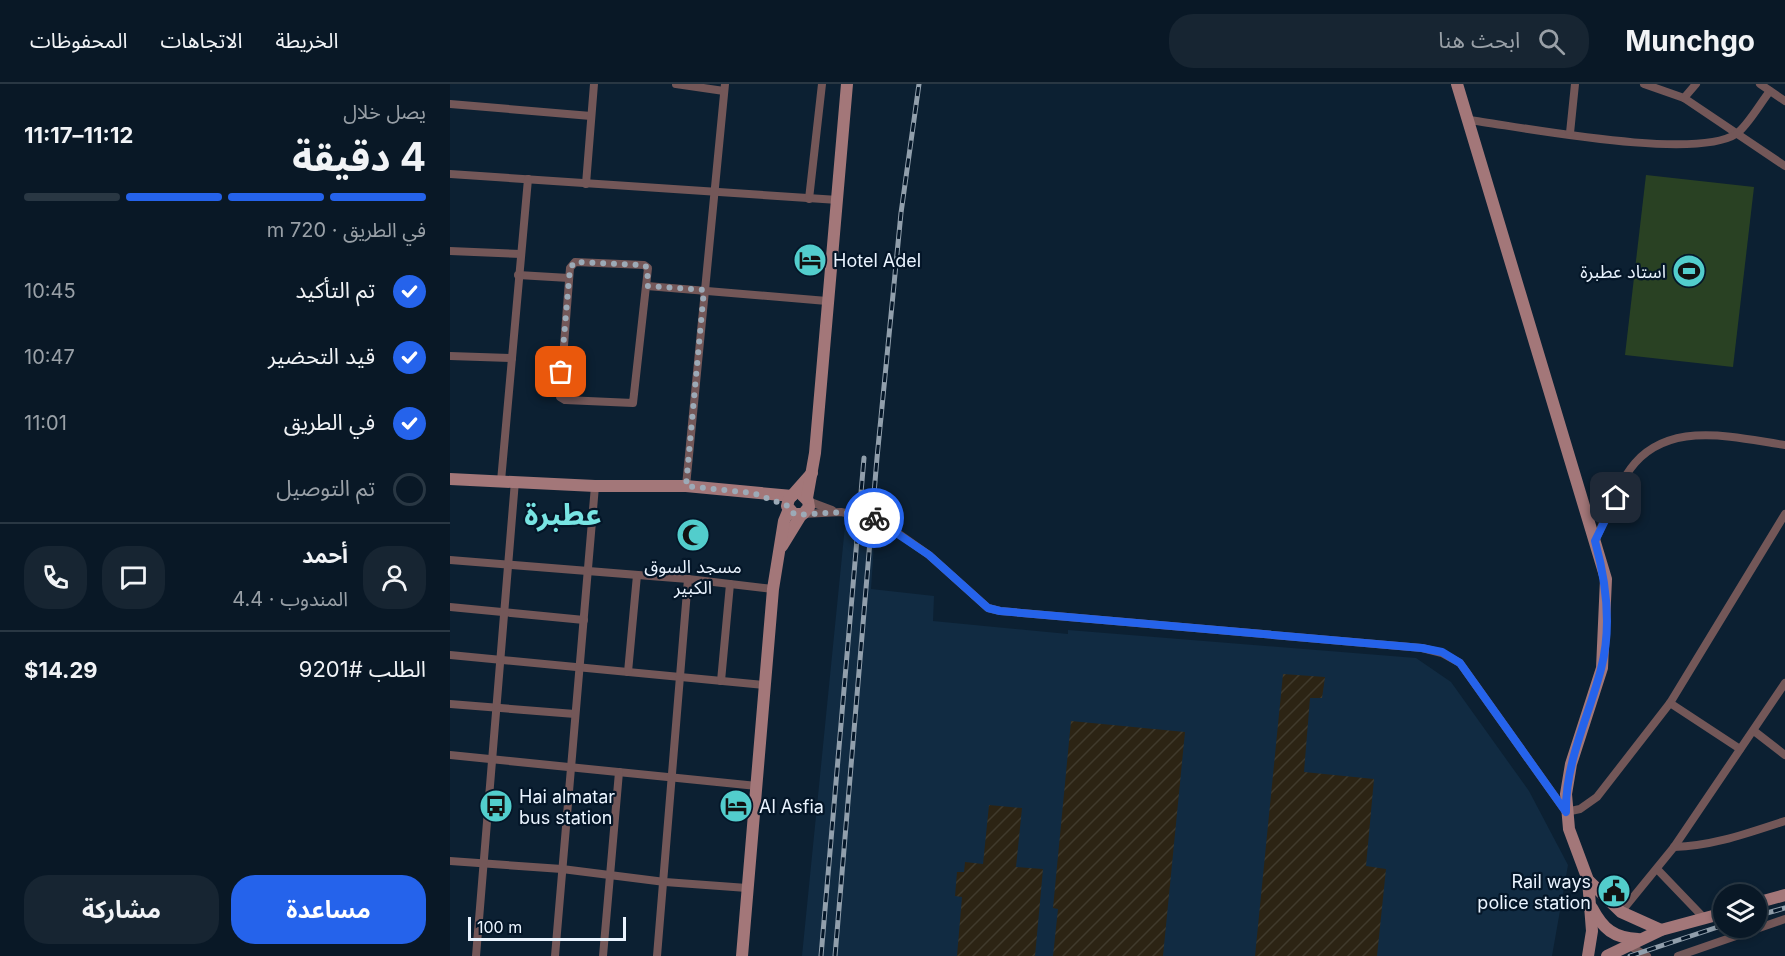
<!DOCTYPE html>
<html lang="ar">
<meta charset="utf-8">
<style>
:root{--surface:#091826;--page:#172532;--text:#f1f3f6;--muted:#99a0a7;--line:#293743;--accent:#2563eb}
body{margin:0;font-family:Inter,"Noto Sans Arabic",sans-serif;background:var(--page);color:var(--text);direction:rtl;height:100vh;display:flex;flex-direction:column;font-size:22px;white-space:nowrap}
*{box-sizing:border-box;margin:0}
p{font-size:20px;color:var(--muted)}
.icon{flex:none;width:33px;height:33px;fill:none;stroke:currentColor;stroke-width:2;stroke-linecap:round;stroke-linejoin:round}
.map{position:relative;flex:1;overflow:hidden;direction:ltr}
.side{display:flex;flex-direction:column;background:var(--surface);width:450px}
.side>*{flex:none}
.buttons{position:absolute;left:1263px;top:800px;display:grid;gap:12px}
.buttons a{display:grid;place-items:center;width:54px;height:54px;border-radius:50%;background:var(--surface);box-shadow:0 3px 9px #0003,0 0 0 2px var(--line);font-size:30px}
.scale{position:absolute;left:18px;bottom:15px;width:158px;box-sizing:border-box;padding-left:6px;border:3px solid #eaf4ff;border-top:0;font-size:16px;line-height:21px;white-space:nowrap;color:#eaf4ff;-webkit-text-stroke:4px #041628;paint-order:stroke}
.pin{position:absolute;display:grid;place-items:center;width:51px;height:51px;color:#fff;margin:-26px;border-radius:12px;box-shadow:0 3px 9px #0006}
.courier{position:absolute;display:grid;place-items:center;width:60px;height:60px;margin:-30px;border:4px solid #2563eb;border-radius:50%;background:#fff;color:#222;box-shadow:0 2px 8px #0007}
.head em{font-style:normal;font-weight:700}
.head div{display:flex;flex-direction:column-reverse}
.head{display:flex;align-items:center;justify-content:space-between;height:102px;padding:0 24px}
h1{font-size:39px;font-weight:700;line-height:45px}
.bar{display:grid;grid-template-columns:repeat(4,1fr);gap:9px 6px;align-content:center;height:72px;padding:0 24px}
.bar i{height:8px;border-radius:4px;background:var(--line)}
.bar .active{background:var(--accent)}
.bar p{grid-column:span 4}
.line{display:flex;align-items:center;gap:15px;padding:0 24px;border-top:2px solid var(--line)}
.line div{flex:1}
.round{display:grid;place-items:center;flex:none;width:63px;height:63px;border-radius:24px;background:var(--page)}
ol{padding:0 24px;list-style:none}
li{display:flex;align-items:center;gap:18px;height:66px}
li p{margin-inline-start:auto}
li .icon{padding:6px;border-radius:50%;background:var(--accent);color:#fff;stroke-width:4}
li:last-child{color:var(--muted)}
li i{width:33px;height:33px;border:3px solid var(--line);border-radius:50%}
.action{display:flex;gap:12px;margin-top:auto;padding:12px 24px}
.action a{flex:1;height:69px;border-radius:24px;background:var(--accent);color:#fff;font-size:24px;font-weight:700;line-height:69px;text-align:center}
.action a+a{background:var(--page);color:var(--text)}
header{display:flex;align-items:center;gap:36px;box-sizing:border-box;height:84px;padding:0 30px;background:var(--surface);border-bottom:2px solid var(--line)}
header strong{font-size:28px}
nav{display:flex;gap:33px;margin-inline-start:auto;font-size:21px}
.search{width:420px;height:54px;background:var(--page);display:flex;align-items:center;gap:15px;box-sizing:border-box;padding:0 21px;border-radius:24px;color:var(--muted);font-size:22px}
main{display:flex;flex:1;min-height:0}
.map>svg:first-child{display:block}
.built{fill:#112b42}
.industrial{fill:url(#industrial-furrows)}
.pitch{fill:#294123}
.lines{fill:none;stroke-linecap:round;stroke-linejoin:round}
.street{stroke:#735758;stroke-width:8}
.secondary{stroke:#a37779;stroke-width:12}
.rail-casing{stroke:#919fac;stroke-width:5}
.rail{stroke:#041628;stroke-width:3;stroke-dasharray:9;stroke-linecap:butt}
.done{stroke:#9caab7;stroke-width:6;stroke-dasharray:0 10.8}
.route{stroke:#2563eb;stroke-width:8}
.labels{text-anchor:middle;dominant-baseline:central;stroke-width:4.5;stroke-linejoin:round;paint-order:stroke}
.poi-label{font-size:18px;fill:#eaf4ff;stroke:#041628;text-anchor:start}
.town-label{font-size:30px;font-weight:bold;fill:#78e4e3;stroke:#041628}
</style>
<header>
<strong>Munchgo</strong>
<div class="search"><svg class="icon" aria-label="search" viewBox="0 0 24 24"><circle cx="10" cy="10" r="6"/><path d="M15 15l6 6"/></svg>ابحث هنا</div>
<nav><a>الخريطة</a><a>الاتجاهات</a><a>المحفوظات</a></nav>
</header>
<main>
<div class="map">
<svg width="1335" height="872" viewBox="0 0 1335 872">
<defs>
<pattern id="industrial-furrows" width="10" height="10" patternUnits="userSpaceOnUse" patternTransform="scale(1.5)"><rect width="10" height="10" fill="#2c2414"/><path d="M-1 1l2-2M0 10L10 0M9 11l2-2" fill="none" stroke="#403a2c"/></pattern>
</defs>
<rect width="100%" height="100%" fill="#0c2032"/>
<polygon class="built" points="395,442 425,445 421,505 484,512 483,537 618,550 618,546 966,574 1001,598 1079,707 1118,781 1102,872 352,872"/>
<g class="industrial">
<polygon points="833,590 875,593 872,614 860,614 854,688 924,695 916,782 936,785 927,872 805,872"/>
<polygon points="621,637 735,648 713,872 603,872 608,825 603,824"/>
<polygon points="539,721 572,724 566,783 593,785 585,872 507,872 512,813 505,812 507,788 514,788 515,778 533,780"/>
</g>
<polygon class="pitch" points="1196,91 1304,103 1283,283 1175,271"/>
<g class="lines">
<g class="street">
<polyline points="226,0 274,7"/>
<polyline points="1194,0 1234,14 1335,82"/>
<polyline points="1310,0 1335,17"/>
<polyline points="1234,14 1246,0"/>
<polyline points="0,20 141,32"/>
<path d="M1019 36C1072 43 1244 77 1286 50 1297 43 1311 18 1320 7"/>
<polyline points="1120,49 1125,0"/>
<polyline points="0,90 388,116"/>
<polyline points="136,100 144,0"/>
<polyline points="359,115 372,0"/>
<polyline points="0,167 71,170"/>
<polygon points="125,178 194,181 198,184 183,319 115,316 110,313 120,184"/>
<polyline points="68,191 119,194"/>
<polyline points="197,202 377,217"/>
<polyline points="0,272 62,274"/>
<polyline points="51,397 78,95"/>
<polyline points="236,402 275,0"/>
<polyline points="358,417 382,426"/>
<polyline points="353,430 391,428 429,436 479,471 538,524 550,527 972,564 992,569 1010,579 1116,728 1130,725 1147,713 1220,619 1335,430"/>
<path d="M1145 457C1157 432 1167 400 1185 379 1223 336 1286 354 1335 361"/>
<polyline points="0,476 238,495 323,505"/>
<polyline points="0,523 134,536"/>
<polyline points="0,571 315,601"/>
<polyline points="178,588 187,491"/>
<polyline points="271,597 280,500"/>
<polyline points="1220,619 1290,665"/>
<polyline points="0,620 125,630"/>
<polyline points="1304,647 1335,671"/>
<polyline points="0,671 307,702"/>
<path d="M1224 763C1263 762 1298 749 1335 737"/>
<polyline points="0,777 112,785 215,798 297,804"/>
<polyline points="1207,785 1254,834"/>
<polyline points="1171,828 1224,763 1335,599"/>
<polyline points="1178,861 1197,872"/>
<polyline points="26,872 65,397"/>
<polyline points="105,872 145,402"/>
<polyline points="153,872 169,688"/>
<polyline points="207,872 238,495"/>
<polyline points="1228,872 1335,835"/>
</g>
<g class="secondary">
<polyline points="1007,0 1156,495 1152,584 1121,680 1116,710 1119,745 1138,796 1142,847 1138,872"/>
<polyline points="0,395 145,402 236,402 342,412"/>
<polyline points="351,410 358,417 359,423 353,430 344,430 337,422 339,415 362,389"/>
<polyline points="357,414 365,369 397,0"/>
<polyline points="332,462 351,431"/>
<polyline points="1138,796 1171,828 1211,846"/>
<polyline points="1306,819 1335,811"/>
<path d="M1142 824C1153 845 1164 854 1188 855"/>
<polyline points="292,872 323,505 334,437 339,425"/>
<polyline points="1157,872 1211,846 1274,829"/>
</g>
<g class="rail-casing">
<g id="rail">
<polyline points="1306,832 1335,824"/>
<polyline points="371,872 414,374"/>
<polyline points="385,872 427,374 451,129 469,0"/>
<polyline points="1180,872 1274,841"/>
</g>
</g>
<use href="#rail" class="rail"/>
</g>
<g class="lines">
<polyline class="done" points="111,288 120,184 125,178 194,181 198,184 197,202 254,206 236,402 303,409 338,422 341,428 347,431 392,428 424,434"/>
<path class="route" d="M424 434 479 471 538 524 550 527 972 564 992 568 1010 579 1116 728C1115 678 1139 632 1151 585 1162 544 1156 497 1145 457L1166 414"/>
</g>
<defs>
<g id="hotel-disc" transform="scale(1.725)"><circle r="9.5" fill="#52cdcc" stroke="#041628"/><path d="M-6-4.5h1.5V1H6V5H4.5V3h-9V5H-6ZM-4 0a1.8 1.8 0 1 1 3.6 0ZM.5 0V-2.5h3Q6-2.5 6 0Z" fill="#111"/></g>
<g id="stadium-disc" transform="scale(1.725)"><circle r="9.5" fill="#52cdcc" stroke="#041628"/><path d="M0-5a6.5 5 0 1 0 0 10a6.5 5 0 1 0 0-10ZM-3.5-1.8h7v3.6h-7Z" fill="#111"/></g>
<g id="mosque-disc" transform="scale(1.725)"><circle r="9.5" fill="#52cdcc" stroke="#041628"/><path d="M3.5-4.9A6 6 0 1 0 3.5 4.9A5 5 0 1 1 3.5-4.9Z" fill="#111"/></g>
<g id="bus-disc" transform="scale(1.725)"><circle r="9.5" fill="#52cdcc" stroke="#041628"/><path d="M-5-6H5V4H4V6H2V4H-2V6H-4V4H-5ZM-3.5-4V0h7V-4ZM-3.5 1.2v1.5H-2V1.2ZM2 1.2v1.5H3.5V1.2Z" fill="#111"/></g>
<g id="civic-disc" transform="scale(1.725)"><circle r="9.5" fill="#52cdcc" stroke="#041628"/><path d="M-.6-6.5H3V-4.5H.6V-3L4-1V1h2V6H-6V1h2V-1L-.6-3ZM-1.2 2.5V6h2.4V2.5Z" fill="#111"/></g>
</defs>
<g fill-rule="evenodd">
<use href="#hotel-disc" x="360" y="176"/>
<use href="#stadium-disc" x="1239" y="187"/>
<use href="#mosque-disc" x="243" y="451"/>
<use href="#bus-disc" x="46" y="722"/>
<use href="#hotel-disc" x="286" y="722"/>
<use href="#civic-disc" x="1164" y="807"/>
</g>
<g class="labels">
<g class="poi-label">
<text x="383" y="176">Hotel Adel</text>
<text x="1216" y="187" text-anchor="end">استاد عطبرة</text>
<text x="243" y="482" text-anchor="middle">مسجد السوق<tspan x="243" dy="21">الكبير</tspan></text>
<text x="69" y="712">Hai almatar<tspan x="69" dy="21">bus station</tspan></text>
<text x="309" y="722">Al Asfia</text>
<text x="1141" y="797" text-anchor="end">Rail ways<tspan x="1141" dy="21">police station</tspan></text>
</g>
<g class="town-label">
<text x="113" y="430">عطبرة</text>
</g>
</g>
</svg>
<div class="buttons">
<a><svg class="icon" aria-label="layers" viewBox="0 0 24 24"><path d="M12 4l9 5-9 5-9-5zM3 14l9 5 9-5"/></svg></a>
</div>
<div class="scale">100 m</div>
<div class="pin" style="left:111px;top:288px;background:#ea580c"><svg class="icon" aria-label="bag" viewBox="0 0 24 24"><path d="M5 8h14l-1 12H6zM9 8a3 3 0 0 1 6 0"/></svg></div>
<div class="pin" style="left:1166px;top:414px;background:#1f2937"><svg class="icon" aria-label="home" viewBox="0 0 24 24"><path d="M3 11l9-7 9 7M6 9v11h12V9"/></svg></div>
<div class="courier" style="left:424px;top:434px"><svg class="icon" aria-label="bike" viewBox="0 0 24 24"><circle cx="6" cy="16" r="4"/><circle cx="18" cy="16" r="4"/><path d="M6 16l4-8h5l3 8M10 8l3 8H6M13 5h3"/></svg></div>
</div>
<section class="side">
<div class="head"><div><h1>4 دقيقة</h1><p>يصل خلال</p></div><em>11:12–11:17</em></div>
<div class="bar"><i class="active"></i><i class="active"></i><i class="active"></i><i></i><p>في الطريق · 720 m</p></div>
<ol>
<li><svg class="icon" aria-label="check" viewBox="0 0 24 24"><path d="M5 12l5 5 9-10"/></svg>تم التأكيد<p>10:45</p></li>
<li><svg class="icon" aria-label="check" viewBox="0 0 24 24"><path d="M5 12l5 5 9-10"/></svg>قيد التحضير<p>10:47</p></li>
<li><svg class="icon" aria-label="check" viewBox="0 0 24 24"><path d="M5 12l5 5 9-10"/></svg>في الطريق<p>11:01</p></li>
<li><i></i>تم التوصيل</li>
</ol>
<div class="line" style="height:108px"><a class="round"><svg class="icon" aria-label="person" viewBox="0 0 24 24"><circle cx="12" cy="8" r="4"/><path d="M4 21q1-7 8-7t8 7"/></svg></a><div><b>أحمد</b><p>المندوب · 4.4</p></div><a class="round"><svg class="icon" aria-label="chat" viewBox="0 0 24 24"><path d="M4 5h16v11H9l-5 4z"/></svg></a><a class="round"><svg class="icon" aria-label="phone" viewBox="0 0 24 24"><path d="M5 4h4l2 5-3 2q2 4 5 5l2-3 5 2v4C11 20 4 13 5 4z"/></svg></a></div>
<div class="line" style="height:78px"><div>الطلب #9201</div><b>$14.29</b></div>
<div class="action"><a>مساعدة</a><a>مشاركة</a></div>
</section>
</main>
